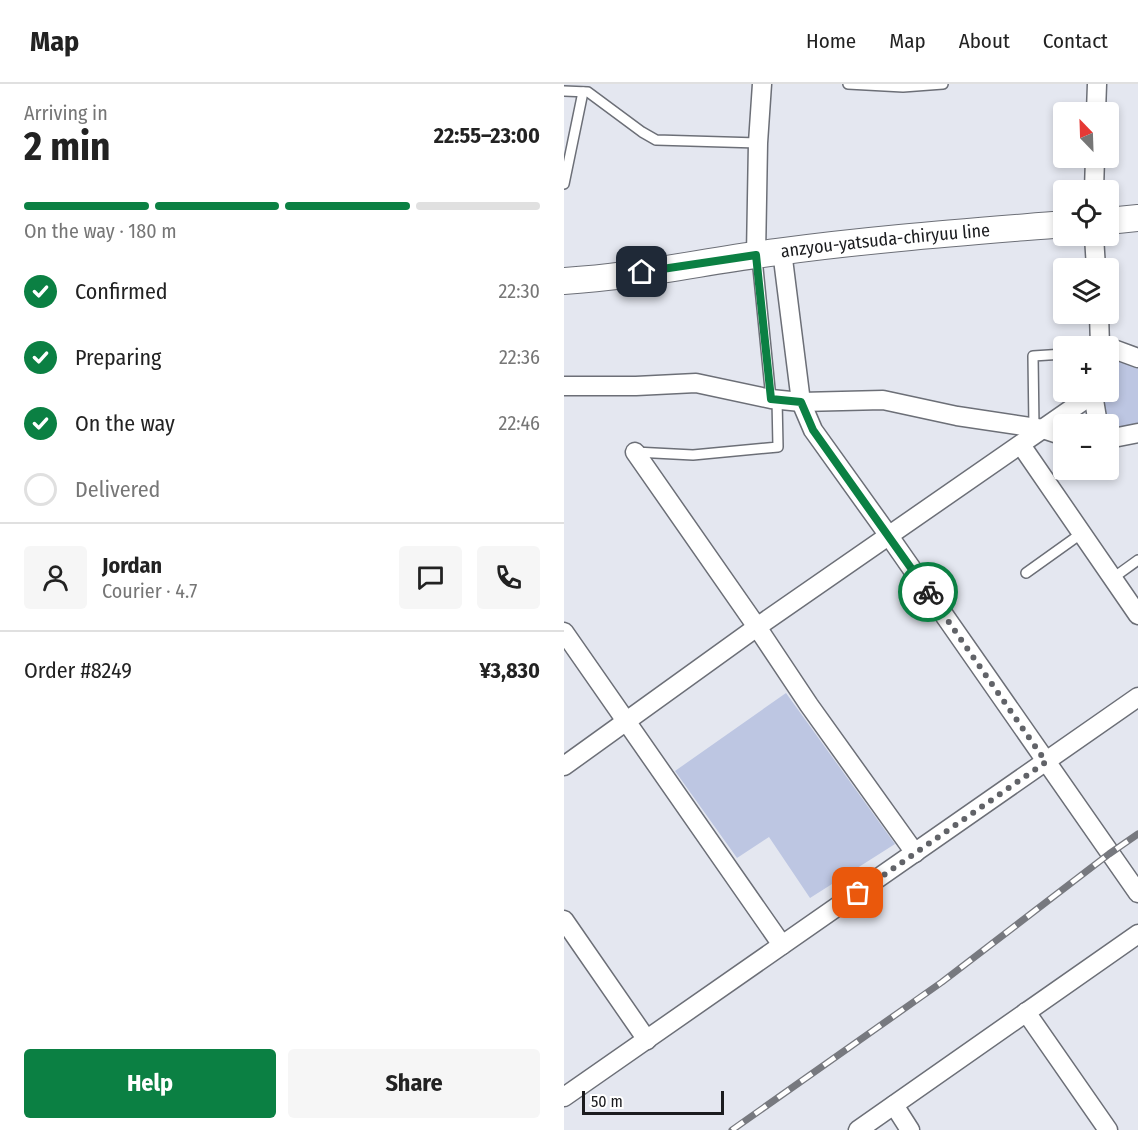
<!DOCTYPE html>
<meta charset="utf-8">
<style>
:root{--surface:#fff;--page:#f6f6f6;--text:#222;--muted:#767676;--line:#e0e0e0;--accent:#0b8043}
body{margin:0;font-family:"Fira Sans Condensed",sans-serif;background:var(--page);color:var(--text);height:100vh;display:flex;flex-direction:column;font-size:22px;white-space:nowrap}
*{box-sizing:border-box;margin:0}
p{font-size:20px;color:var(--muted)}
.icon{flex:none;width:33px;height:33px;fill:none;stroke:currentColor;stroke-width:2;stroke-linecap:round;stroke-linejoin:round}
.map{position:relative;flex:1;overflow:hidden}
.panel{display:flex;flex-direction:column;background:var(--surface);width:564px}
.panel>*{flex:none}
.needle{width:39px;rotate:337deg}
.controls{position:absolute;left:489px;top:18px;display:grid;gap:12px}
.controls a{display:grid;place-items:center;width:66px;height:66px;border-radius:6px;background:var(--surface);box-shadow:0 3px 9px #0003;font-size:30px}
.scale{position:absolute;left:18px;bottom:15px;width:142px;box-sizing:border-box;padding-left:6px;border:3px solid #1b1c1f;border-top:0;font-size:16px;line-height:21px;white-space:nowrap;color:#1b1c1f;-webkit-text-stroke:4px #fff;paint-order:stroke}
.pin{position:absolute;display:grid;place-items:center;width:51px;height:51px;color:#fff;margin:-26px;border-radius:12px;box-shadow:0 3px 9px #0006}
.courier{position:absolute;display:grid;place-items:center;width:60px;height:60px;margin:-30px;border:4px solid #0b8043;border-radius:50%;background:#fff;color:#222;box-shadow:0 2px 8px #0007}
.overview em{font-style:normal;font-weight:700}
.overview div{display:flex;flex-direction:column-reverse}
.overview{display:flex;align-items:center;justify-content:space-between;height:102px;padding:0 24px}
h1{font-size:39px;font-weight:700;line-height:45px}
.bar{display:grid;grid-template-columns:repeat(4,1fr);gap:9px 6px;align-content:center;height:72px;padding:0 24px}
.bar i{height:8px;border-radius:4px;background:var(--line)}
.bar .selected{background:var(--accent)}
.bar p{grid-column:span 4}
.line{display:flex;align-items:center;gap:15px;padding:0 24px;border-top:2px solid var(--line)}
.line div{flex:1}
.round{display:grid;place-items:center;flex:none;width:63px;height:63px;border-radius:6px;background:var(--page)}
ol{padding:0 24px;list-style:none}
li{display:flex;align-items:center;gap:18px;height:66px}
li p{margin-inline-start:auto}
li .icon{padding:6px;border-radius:50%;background:var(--accent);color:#fff;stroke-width:4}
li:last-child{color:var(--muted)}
li i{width:33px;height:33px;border:3px solid var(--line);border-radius:50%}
.cta{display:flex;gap:12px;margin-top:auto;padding:12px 24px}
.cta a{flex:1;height:69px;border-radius:6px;background:var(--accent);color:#fff;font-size:24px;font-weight:700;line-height:69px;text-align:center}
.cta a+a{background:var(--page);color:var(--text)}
header{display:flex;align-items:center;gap:36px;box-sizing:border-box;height:84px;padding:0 30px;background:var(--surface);border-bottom:2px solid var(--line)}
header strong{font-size:28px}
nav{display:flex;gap:33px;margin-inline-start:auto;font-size:21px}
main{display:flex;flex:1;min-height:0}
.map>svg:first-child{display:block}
.green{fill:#bdc6e2}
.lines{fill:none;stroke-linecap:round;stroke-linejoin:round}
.lane-casing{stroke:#6c6f77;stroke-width:12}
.street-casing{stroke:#6c6f77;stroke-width:21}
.secondary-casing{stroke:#6c6f77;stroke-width:28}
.lane{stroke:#fff;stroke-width:9}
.street{stroke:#fff;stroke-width:18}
.secondary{stroke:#fff;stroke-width:26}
.rail-casing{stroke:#77797f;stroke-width:7}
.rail{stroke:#fff;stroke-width:4.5;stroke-dasharray:14;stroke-linecap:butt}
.done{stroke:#616368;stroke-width:6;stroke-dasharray:0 10.8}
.route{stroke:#0b8043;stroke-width:8}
.labels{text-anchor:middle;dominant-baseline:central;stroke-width:5;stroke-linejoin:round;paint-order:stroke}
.street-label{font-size:18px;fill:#1b1c1f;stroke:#fff}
</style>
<header>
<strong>Map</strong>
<nav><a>Home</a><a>Map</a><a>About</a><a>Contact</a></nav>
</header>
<main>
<section class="panel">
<div class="overview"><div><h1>2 min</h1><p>Arriving in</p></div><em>22:55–23:00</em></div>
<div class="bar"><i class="selected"></i><i class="selected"></i><i class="selected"></i><i></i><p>On the way · 180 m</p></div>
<ol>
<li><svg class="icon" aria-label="check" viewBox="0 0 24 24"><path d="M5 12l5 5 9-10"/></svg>Confirmed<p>22:30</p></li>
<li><svg class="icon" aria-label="check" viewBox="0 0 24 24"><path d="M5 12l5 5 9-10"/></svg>Preparing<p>22:36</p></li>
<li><svg class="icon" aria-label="check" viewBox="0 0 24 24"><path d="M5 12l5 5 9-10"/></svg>On the way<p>22:46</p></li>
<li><i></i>Delivered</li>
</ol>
<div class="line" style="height:108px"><a class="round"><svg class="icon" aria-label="person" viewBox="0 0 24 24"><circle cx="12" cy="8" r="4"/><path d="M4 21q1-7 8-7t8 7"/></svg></a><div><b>Jordan</b><p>Courier · 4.7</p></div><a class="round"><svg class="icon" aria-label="chat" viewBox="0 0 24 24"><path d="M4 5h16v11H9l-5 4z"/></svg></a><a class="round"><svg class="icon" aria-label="phone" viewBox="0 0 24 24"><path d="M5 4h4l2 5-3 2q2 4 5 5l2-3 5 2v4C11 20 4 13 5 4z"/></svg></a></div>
<div class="line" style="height:78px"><div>Order #8249</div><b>¥3,830</b></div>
<div class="cta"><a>Help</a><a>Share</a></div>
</section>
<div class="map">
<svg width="574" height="1046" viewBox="0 0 574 1046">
<rect width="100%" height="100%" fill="#e4e7f0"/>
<g class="green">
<polygon points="545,269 574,279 574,344 545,350 544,340 542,340 538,311 540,308 544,308"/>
<polygon points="222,609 331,760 246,814 205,753 173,774 111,687"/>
</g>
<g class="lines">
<g class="lane-casing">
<g id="lane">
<polyline points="284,0 339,3 379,0"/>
<polyline points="0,7 24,8 78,48 92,56 194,59"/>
<polyline points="0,100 19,8"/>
<polyline points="193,174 207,315"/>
<polyline points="470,344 469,272 500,270"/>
<polyline points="71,368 129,371 214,363 213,315"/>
<polyline points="462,489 518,449"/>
<polyline points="549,494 574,476"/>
</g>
</g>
<g class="street-casing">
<g id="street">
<polyline points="532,28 533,0"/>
<polyline points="530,106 531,74"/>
<polyline points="530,152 532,184"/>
<polyline points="218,167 237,318 249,346 325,452 574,809"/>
<polyline points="192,171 194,59 198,0"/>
<polyline points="535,230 536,262"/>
<polyline points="544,263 574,274"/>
<polyline points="0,302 72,302 132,299 207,315 237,318 319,316 393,332 479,345 500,352"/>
<polyline points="529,310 534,340"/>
<polyline points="544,355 574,349"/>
<polyline points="457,361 574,531"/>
<polyline points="71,368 193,543 245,621 351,769"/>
<polyline points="0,548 218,861"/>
<polyline points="0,682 193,543 529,310 530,308"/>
<polyline points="0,836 83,956"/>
<polyline points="462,928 544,1046"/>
<polyline points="0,1013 574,613"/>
<polyline points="330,1021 346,1046"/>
<polyline points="294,1046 574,850"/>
</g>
</g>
<g class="secondary-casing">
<g id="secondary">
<polyline points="544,137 574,134"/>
<path id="s1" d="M0 197C71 193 142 177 213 168 308 155 404 148 500 140"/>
</g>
</g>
<use href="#lane" class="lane"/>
<use href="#street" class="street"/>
<use href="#secondary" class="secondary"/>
<g class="rail-casing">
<polyline id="rail" points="168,1046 378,898 545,770 574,750"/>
</g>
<use href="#rail" class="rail"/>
</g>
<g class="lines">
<polyline class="done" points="294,809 482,678 364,508"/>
<polyline class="route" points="78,188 192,171 207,315 237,318 249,346 364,508"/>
</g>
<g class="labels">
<g class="street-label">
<text stroke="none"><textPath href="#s1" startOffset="324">anzyou-yatsuda-chiryuu line</textPath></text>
</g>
</g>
</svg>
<div class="controls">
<a><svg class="needle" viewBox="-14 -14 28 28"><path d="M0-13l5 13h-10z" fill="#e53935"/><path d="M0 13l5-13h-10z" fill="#767676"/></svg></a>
<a><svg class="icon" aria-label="locate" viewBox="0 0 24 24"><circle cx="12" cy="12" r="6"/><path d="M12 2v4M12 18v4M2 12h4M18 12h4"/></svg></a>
<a><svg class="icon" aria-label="layers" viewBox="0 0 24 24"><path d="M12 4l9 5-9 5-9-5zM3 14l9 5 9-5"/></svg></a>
<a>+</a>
<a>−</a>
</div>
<div class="scale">50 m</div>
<div class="pin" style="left:294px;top:809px;background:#ea580c"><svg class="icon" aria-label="bag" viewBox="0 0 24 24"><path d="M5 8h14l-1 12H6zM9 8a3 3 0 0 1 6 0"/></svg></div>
<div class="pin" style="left:78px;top:188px;background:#1f2937"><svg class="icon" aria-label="home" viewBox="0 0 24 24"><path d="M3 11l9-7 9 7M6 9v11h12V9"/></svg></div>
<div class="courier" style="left:364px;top:508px"><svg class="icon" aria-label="bike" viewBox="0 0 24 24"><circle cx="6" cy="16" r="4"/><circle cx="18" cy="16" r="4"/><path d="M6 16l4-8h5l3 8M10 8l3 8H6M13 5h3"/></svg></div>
</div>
</main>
